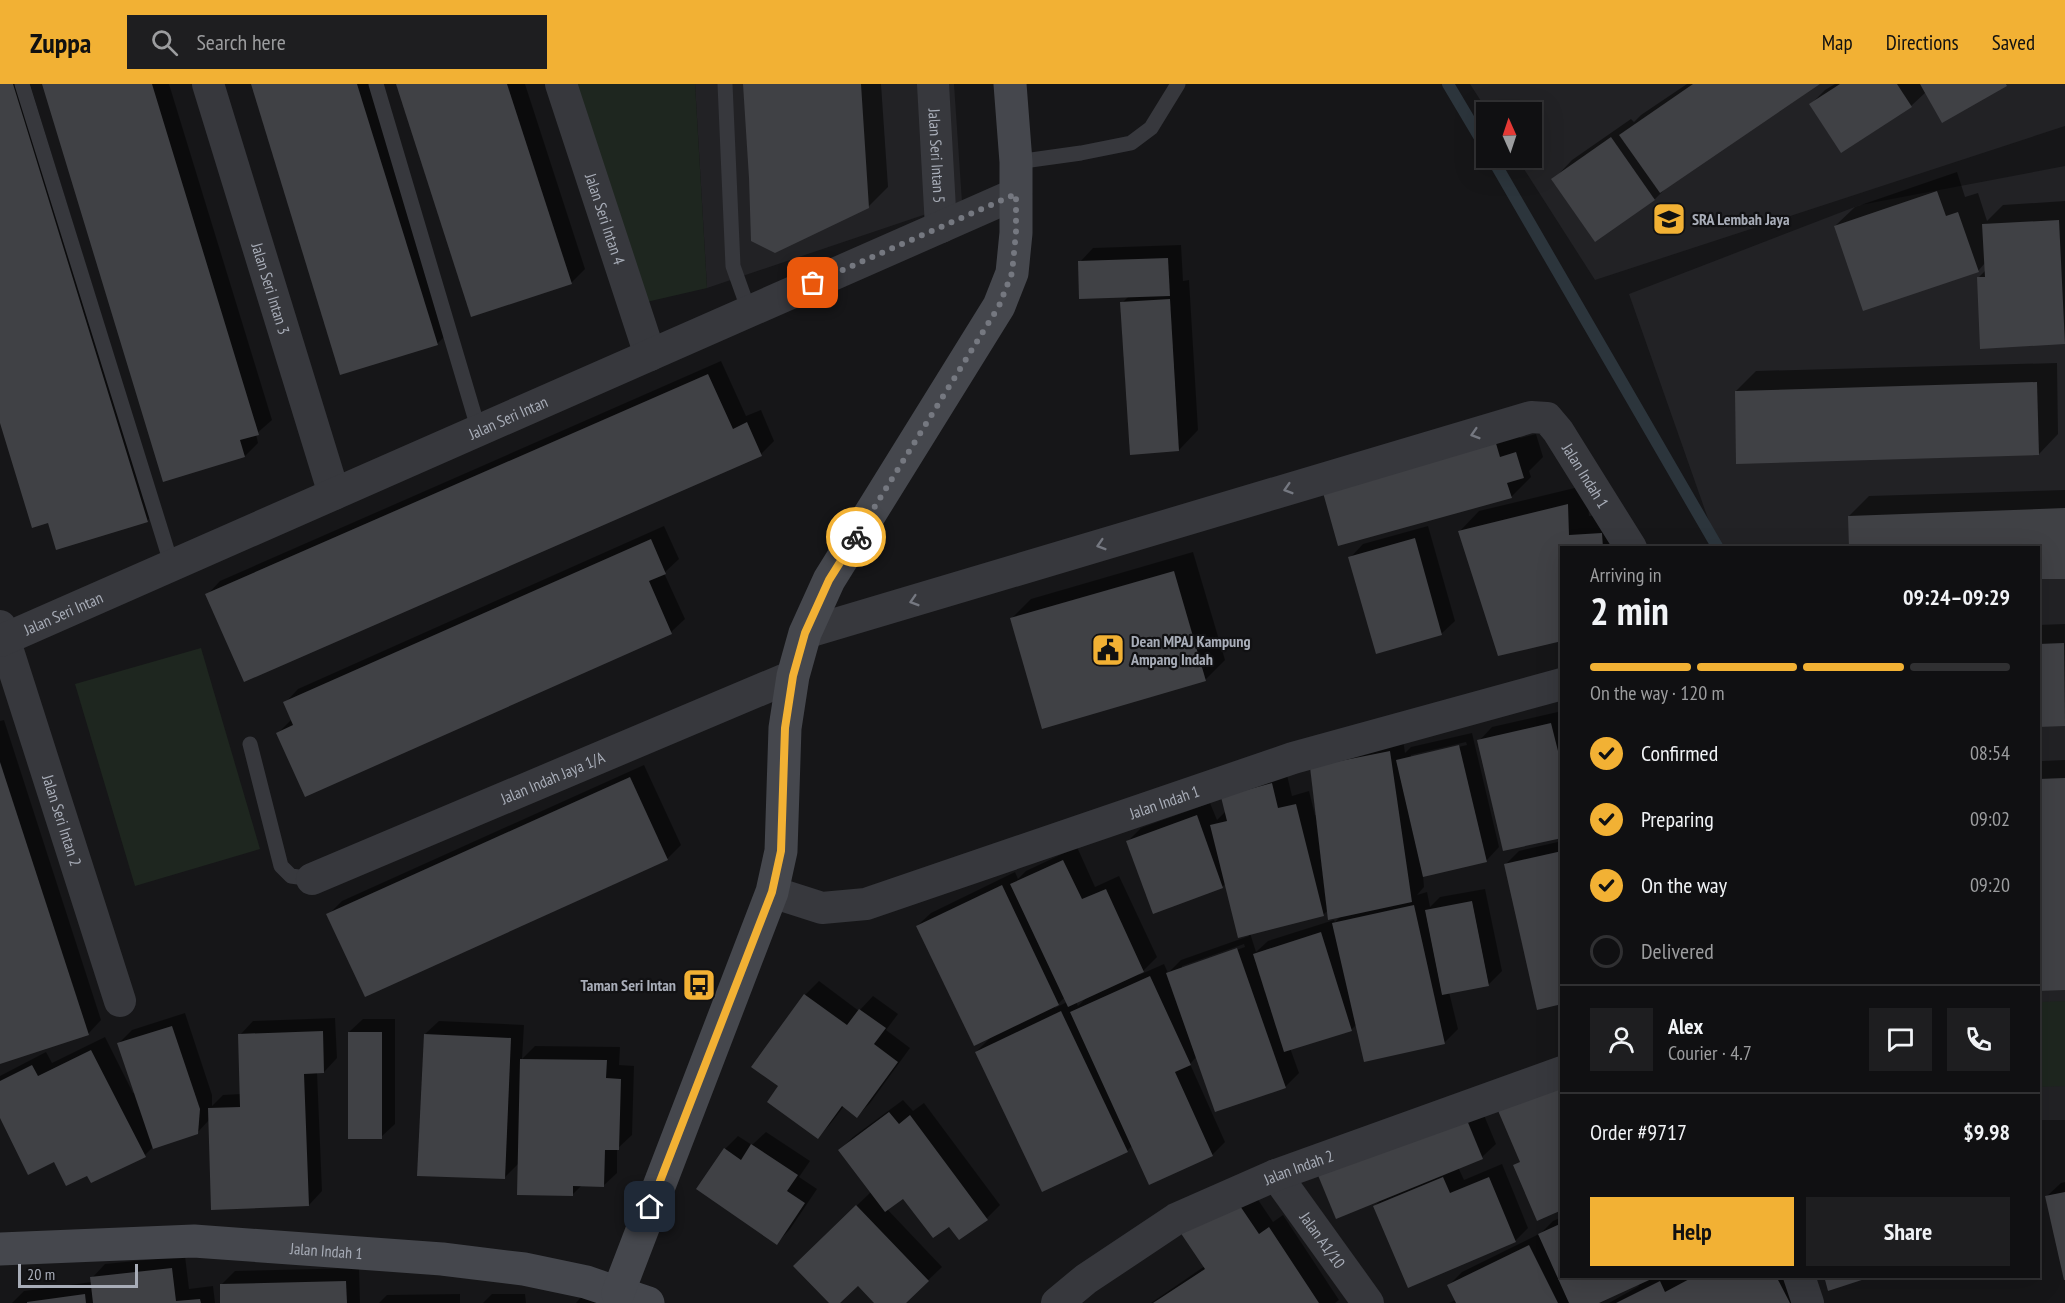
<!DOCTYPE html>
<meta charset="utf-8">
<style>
:root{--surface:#101012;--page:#1e1e20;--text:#f1f3f6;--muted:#9c9d9f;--line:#303032;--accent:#f2b134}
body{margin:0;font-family:"PT Sans Narrow",sans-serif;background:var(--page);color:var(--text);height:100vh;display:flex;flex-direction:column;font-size:22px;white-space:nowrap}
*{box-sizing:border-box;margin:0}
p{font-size:20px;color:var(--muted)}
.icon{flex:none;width:33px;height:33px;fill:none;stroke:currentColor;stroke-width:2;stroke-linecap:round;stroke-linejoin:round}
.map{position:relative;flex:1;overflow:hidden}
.sheet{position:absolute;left:1560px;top:462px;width:480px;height:732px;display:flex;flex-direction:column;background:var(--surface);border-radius:0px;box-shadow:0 6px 24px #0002,0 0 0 2px var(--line)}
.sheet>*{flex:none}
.needle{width:39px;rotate:357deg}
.fabs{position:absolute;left:1476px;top:18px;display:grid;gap:12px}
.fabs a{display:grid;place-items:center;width:66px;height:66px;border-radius:0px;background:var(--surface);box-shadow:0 6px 24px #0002,0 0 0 2px var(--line);font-size:30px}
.scale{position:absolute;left:18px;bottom:15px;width:120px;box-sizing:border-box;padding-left:6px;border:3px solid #a8adb8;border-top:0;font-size:16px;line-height:21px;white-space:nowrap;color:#a8adb8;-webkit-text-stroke:4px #111113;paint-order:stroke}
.pin{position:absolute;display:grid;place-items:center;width:51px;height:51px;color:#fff;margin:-26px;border-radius:12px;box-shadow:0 3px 9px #0006}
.courier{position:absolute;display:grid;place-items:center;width:60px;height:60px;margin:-30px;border:4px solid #f2b134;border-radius:50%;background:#fff;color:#222;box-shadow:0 2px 8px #0007}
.overview em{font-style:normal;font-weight:600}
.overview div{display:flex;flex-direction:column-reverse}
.overview{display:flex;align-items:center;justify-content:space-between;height:102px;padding:0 30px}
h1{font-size:39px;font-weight:600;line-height:45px}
.bar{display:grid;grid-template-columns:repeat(4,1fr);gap:9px 6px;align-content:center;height:72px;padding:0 30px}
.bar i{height:8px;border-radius:4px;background:var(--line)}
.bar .selected{background:var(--accent)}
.bar p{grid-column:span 4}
.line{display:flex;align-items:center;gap:15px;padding:0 30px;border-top:2px solid var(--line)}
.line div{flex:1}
.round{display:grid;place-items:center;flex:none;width:63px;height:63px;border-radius:0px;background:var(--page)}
ol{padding:0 30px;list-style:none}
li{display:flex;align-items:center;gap:18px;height:66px}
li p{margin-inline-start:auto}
li .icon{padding:6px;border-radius:50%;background:var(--accent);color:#111;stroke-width:4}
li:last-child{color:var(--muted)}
li i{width:33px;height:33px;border:3px solid var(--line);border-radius:50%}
.action{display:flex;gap:12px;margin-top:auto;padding:12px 30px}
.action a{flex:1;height:69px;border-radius:0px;background:var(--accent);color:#111;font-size:24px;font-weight:600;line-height:69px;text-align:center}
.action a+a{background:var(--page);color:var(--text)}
header{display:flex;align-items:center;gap:36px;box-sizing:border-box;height:84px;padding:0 30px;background:var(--accent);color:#111}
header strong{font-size:28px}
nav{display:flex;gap:33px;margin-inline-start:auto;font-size:21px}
.search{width:420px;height:54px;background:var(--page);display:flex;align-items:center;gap:15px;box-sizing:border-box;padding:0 21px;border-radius:0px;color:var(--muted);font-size:22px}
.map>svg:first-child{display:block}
.built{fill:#222225}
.green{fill:#1e261f}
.shadow{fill:#0007;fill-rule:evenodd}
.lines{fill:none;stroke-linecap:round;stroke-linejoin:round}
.stream{stroke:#2c353c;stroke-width:12}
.building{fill:#404145}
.lane{stroke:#37383d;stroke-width:15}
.street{stroke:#37383d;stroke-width:32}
.secondary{stroke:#45474d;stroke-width:33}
.oneway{stroke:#757881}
.done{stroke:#757880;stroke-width:6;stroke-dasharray:0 10.8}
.route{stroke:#f2b134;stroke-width:8}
.labels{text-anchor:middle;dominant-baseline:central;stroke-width:4.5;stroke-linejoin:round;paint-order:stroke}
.street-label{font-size:16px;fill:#a8adb8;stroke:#111113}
.poi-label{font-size:16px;font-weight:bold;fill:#a8adb8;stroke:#111113;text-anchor:start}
</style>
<header>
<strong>Zuppa</strong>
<div class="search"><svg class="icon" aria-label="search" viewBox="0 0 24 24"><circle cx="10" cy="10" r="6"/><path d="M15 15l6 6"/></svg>Search here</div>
<nav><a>Map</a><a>Directions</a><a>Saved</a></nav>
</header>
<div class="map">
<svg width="2065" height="1219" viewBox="0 0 2065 1219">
<rect width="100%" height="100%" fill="#161618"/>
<g class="built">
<polygon points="695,0 954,0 962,118 707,204"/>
<polygon points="1470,0 2065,0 2065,42 1595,196 1517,74 1532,74 1532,28 1488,28"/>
<polygon points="2065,82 2065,1036 2038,1036 2038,464 1718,463 1629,210 1860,121"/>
</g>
<g class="green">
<polygon points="577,0 695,0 707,204 642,219"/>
<polygon points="201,564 260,765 135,802 75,600"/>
<polygon points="2065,917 2065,1002 2039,1003 2039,918"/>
</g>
<g class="shadow">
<polygon points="0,0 30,0 160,423 147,437 49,437 0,334"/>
<polygon points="43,0 169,0 272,336 256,350 258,359 245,372"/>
<polygon points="252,0 375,0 450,247 437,260"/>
<polygon points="397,0 525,0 585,185 571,199"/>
<polygon points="744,0 881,0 888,103 868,123"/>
<polygon points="1687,0 1817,0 1666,104 1655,115 1596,156 1553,96 1572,76 1631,35 1634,38 1641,31"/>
<polygon points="1835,0 2007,0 1943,37 1926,8 1911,22 1811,20 1825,6"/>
<polygon points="1957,88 1965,113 1978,109 1987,137 2003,121 2065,117 2065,258 1982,263 1978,194 1986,186 1985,179 1978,187 1835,142 1855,123"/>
<polygon points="1181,161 1183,197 1189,196 1198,346 1179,366 1122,219 1129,212 1080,178 1093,164"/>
<polygon points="721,277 746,332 761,326 774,357 761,370 207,511 220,497"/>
<polygon points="2057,279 2058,350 2039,370 1736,307 1756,287"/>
<polygon points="1515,337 1520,354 1536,350 1543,373 1529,387 1531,393 1511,413 1340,460"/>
<polygon points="1587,401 1589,432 1621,430 1625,463 1653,464 1562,464 1460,447 1479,427"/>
<polygon points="2065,406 2065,493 2038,464 1849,432 1869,412"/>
<polygon points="664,442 679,475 664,489 685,535 671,548 306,711 278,649 292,635 285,619 298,605"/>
<polygon points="1428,442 1455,537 1441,550 1350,474 1363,460"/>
<polygon points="1193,468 1225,576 1205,596 1011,535 1031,515"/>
<polygon points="2065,540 2065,640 2038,641 2038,541"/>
<polygon points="1562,627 1562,752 1479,657 1492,643"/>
<polygon points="4,636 101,936 88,950 0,978 0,637"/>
<path d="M1472 649 1499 763 1486 777 1423 791 1424 803 1417 811 1427 808 1430 823 1440 813 1485 805 1502 887 1488 901 1449 908 1458 945 1444 959 1357 940 1351 946 1290 964 1299 989 1286 1002 1216 1027 1197 972 1190 980 1225 1058 1212 1071 1132 1062 1127 1067 976 968 993 951 917 842 931 829 1015 788 1018 795 1026 787 1077 763 1095 803 1119 792 1157 873 1139 891 1164 880 1168 889 1181 876 1249 852 1226 799 1223 802 1154 828 1128 757 1141 744 1210 719 1217 736 1226 727 1222 713 1286 687 1292 712 1309 707 1315 731H1317L1312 683 1403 655 1405 669 1411 663ZM1466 658 1467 661 1411 674V671ZM1328 826 1342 831 1335 838 1334 836 1268 857 1256 868 1250 849 1323 831ZM1244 860 1245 863 1182 885V882ZM1065 913 1067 918 1055 924V923ZM1087 913 1078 922 1076 918Z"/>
<polygon points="2065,676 2065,905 2038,906 2038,680 2042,677"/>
<polygon points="644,681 681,761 667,775 328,831 342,817"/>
<polygon points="1562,757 1562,919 1506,780 1519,767"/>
<polygon points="819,897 859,927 873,912 898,930 886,946 910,964 870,1019 857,1032 844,1022 831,1039 818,1053 780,1002 753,983 805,911"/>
<polygon points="185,929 212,1011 212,1022 223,1011 241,1010 240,951 253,937 335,934 337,974 324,988 317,988 322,1107 309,1121 209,1036 197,1049 153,1063 145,1071 87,1090 55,1076 0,1031 0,992 46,968 52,979 105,953 133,1009 135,1009 119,959 132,946"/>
<polygon points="363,935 395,935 395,1040 381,1053 349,948"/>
<polygon points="439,937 524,941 522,975 535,962 620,963 619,981 634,982 632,1051 617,1065 617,1089 603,1102 582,1101 572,1111 520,1078 504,1094 425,950"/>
<polygon points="1476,1012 1496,1060 1482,1073 1458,1083 1464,1096 1502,1080 1528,1144 1515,1157 1375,1122"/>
<polygon points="903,1016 913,1027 924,1019 1000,1121 987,1134 960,1154 950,1141 904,1113 887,1125 942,1183 904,1219 876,1219 858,1200 838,1219 831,1219 808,1168 871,1108 840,1066 853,1053"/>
<polygon points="766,1048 810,1077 799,1093 817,1105 790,1145 777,1159 725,1065 738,1052 752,1061"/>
<polygon points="2065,1098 2065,1193 2047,1112 2061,1099"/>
<polygon points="1248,1101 1273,1138 1283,1131 1339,1216 1335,1219 1151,1219 1205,1182"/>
<polygon points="1562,1133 1562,1192 1678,1192 1679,1196 1685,1192 1796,1192 1792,1219 1609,1219 1639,1202 1638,1200 1595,1219 1449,1219 1456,1216 1449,1201 1462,1188 1541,1149 1553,1137"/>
<polygon points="185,1172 189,1205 213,1202 215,1219 12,1219 24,1207 92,1198 92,1194 105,1180"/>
<polygon points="359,1184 360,1219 222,1219 222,1200 235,1187"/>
<polygon points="460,1210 460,1219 379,1219 387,1211"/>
<polygon points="492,1210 525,1210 526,1219 483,1219"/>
<polygon points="581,1213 598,1219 576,1219"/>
</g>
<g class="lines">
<g class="stream">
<polyline points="1448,0 1486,64"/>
<polyline points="1492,74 1718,464"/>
</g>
</g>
<g class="building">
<polygon points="0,0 13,0 148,438 56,466 48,439 32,444 0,339"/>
<polygon points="42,0 152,0 259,351 240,356 245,373 163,398"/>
<polygon points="251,0 357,0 438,261 340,291"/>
<polygon points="396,0 507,0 572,200 471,233"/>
<polygon points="743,0 861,0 869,124 775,169 751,157 749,94"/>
<polygon points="1693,0 1820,0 1660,109 1619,51"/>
<polygon points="1840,0 1897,0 1912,23 1841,69 1809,20"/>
<polygon points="1920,0 2006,0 2007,2 1942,39"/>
<polygon points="1611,53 1655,116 1595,158 1551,95"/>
<polygon points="1937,107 1946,132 1958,128 1979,188 1863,227 1834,142"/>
<polygon points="2059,136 2065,260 1980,265 1977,193 1985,193 1982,140"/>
<polygon points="1168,174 1170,212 1079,215 1078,177"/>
<polygon points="1170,215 1179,367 1130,371 1120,218"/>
<polygon points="708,290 733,345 747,338 762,372 244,598 205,510"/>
<polygon points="2037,298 2039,371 1736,380 1735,307"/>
<polygon points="1495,356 1500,373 1516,368 1524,394 1507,399 1512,414 1338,462 1322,405"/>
<polygon points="1568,420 1569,451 1602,449 1603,464 1562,464 1562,557 1498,572 1458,447"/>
<polygon points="2065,424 2065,495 2038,495 2038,464 1849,464 1848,432"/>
<polygon points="1415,454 1442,551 1376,570 1348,473"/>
<polygon points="651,455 666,490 649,497 672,550 305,713 276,649 293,641 283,618"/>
<polygon points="1174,487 1206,597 1042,645 1010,534"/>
<polygon points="2064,559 2065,642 2038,643 2038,560"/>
<polygon points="1551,639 1562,683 1562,754 1503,767 1477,656"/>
<polygon points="1459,661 1487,778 1423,793 1396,676"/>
<polygon points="1390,667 1412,818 1328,836 1310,683"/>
<polygon points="0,678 89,951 0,980"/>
<polygon points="630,693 668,776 365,913 326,830"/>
<polygon points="2065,694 2065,906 2038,907 2038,695"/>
<polygon points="1272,699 1278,724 1296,720 1324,832 1238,854 1210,741 1227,737 1221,713"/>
<polygon points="1197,731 1223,804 1153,830 1126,757"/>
<polygon points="1562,767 1562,920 1537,926 1504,780"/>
<polygon points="1063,776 1082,815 1106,805 1144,888 1068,923 1010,800"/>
<polygon points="1002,801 1059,921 974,962 916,842"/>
<polygon points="1472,817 1489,902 1442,911 1425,826"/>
<polygon points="1414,821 1445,960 1364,978 1332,839"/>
<polygon points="1321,848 1352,947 1284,968 1253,870"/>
<polygon points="1237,864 1286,1004 1215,1028 1166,889"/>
<polygon points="1150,892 1191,981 1175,988 1213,1072 1149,1101 1070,928"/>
<polygon points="804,910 847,941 859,925 886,944 874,960 898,978 857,1034 842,1022 818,1055 767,1018 778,1002 751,983"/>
<polygon points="1061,927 1128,1068 1042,1108 975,968"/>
<polygon points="172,942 200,1025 198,1050 153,1065 117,959"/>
<polygon points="323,947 324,989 304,990 309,1122 211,1126 208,1024 240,1023 238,950"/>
<rect x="348" y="948" width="34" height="107"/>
<polygon points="424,950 511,954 505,1095 417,1092"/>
<polygon points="91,966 146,1073 91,1099 87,1092 66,1102 54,1078 28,1091 0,1034 0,997 32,981 38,992"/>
<polygon points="520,975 607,976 606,994 621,995 619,1066 605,1066 604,1103 573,1102 573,1112 517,1111"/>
<polygon points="1562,994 1562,1126 1537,1137 1513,1081 1520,1078 1496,1022"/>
<polygon points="1462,1024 1483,1075 1336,1135 1315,1084"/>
<polygon points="889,1028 899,1040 910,1031 988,1136 959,1156 949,1143 933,1154 903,1115 885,1128 838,1066"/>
<polygon points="751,1060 798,1091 787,1107 805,1119 777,1161 696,1105 724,1064 741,1076"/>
<polygon points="1443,1093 1450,1109 1489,1093 1516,1158 1408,1204 1373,1122"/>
<polygon points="2065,1108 2065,1196 2064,1196 2045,1112"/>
<polygon points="1234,1113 1259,1150 1269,1143 1319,1219 1153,1219 1205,1185 1180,1148"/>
<polygon points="856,1121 929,1197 906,1219 874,1219 858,1202 840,1219 829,1219 793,1182"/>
<polygon points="1562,1139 1562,1192 1658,1192 1599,1219 1569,1219 1538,1150"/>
<polygon points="1529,1161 1558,1219 1456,1219 1447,1201"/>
<polygon points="172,1184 176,1217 200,1215 201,1219 93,1219 90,1193"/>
<polygon points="1695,1192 1776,1192 1790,1219 1616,1219 1660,1197 1665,1208"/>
<polygon points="1824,1192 1871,1192 1871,1193 1828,1207"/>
<polygon points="346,1197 347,1219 220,1219 220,1200"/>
<polygon points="85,1210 86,1219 27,1219 27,1218"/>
</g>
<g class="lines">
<g class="lane">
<polyline points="22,0 172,482"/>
<polyline points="376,0 479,347"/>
<polyline points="725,0 733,182 749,227"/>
<polyline points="1016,78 1081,69 1131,59 1151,44 1178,0"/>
<polyline points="250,660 281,782 291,792 312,795"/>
</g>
<g class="street">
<path id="s1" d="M208 0 334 410"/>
<path id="s2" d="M561 0 650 271"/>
<path id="s3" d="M933 0 941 143"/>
<path id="s4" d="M0 542 120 917"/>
<path id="s5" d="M805 549 1531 333 1547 334 1558 347 1631 464"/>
<path id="s6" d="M0 557 1016 110"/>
<path id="s7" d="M312 795 793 592"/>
<path id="s8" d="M772 808 822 824 866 820 1293 674 1562 600"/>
<path id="s9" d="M1276 1091 1368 1219"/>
<polyline points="1799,1192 1808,1219"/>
<path id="s10" d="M1057 1219 1086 1195 1176 1135 1276 1091 1562 988"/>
</g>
<g class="secondary">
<path id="s11" d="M0 1165 194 1157 442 1175 524 1185 586 1198 648 1219"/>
<polyline points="618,1209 772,808 781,767 785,644 793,592 805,549 829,496 999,222 1012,189 1016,149 1016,78 1010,0"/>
</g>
</g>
<defs><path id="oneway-chevron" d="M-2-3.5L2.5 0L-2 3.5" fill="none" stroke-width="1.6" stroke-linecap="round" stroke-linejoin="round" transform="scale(1.5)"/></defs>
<g class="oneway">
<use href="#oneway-chevron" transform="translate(1475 350) rotate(163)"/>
<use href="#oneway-chevron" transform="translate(1288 405) rotate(163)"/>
<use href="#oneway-chevron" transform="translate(1101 461) rotate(163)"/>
<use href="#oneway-chevron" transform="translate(914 517) rotate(163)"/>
</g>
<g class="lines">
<polyline class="done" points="813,199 1016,110 1016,149 1012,189 999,222 856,453"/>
<polyline class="route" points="650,1123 772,808 781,767 785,644 793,592 805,549 829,496 856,453"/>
</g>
<defs>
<g id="school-square" transform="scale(1.725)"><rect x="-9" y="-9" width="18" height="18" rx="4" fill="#f2b134" stroke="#111113"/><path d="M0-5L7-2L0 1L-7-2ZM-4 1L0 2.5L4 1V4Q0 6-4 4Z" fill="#111"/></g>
<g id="civic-square" transform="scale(1.725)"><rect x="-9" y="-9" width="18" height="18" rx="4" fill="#f2b134" stroke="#111113"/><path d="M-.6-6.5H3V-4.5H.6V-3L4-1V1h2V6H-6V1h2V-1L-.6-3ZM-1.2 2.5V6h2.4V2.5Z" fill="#111"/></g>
<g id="bus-square" transform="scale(1.725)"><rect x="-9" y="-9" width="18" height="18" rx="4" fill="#f2b134" stroke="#111113"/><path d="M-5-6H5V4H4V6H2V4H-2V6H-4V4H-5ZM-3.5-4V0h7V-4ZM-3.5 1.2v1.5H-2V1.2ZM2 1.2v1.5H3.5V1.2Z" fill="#111"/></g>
</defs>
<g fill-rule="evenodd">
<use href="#school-square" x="1669" y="135"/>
<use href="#civic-square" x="1108" y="566"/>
<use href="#bus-square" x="699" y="901"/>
</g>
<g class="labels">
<g class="street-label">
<text stroke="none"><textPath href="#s3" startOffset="72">Jalan Seri Intan 5</textPath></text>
<text stroke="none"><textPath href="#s2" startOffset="142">Jalan Seri Intan 4</textPath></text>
<text stroke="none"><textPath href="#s1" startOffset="214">Jalan Seri Intan 3</textPath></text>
<text stroke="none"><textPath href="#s6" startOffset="555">Jalan Seri Intan</textPath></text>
<text stroke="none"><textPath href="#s5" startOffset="843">Jalan Indah 1</textPath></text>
<text stroke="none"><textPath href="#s6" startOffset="69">Jalan Seri Intan</textPath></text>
<text stroke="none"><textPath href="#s7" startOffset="261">Jalan Indah Jaya 1/A</textPath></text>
<text stroke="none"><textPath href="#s8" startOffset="412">Jalan Indah 1</textPath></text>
<text stroke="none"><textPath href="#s4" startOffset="204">Jalan Seri Intan 2</textPath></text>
<text stroke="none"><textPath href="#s10" startOffset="279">Jalan Indah 2</textPath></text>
<text stroke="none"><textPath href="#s9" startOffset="80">Jalan A1/10</textPath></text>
<text stroke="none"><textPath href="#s11" startOffset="327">Jalan Indah 1</textPath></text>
</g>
<g class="poi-label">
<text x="1692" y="135">SRA Lembah Jaya</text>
<text x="1131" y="557">Dean MPAJ Kampung<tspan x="1131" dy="18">Ampang Indah</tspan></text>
<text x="676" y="901" text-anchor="end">Taman Seri Intan</text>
</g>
</g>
</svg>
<div class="fabs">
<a><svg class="needle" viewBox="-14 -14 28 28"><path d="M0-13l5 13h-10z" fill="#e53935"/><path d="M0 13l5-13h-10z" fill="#9c9d9f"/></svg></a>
</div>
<div class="scale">20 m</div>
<div class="pin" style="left:813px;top:199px;background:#ea580c"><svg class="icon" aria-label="bag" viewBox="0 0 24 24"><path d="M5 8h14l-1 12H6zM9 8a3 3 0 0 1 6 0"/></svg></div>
<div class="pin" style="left:650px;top:1123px;background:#1f2937"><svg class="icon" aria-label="home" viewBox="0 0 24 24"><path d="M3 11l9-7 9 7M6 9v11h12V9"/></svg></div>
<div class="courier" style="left:856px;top:453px"><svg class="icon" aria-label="bike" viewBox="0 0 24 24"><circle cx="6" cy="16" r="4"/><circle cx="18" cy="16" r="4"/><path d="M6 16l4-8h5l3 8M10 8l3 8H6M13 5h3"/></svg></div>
<section class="sheet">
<div class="overview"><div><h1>2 min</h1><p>Arriving in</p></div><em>09:24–09:29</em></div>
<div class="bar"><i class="selected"></i><i class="selected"></i><i class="selected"></i><i></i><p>On the way · 120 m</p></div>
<ol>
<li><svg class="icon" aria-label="check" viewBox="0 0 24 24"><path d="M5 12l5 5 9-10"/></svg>Confirmed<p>08:54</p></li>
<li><svg class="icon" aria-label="check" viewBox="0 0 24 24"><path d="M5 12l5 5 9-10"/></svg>Preparing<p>09:02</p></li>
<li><svg class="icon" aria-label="check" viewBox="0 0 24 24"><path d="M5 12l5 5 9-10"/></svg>On the way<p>09:20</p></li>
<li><i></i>Delivered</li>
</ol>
<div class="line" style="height:108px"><a class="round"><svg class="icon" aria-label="person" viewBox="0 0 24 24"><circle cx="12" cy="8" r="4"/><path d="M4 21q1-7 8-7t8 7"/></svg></a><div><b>Alex</b><p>Courier · 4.7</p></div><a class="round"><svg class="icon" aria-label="chat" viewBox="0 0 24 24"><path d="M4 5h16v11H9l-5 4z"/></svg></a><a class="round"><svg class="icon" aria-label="phone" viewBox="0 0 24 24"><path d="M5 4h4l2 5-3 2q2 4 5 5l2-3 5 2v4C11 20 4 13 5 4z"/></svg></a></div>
<div class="line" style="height:78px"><div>Order #9717</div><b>$9.98</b></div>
<div class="action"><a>Help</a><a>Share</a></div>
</section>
</div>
